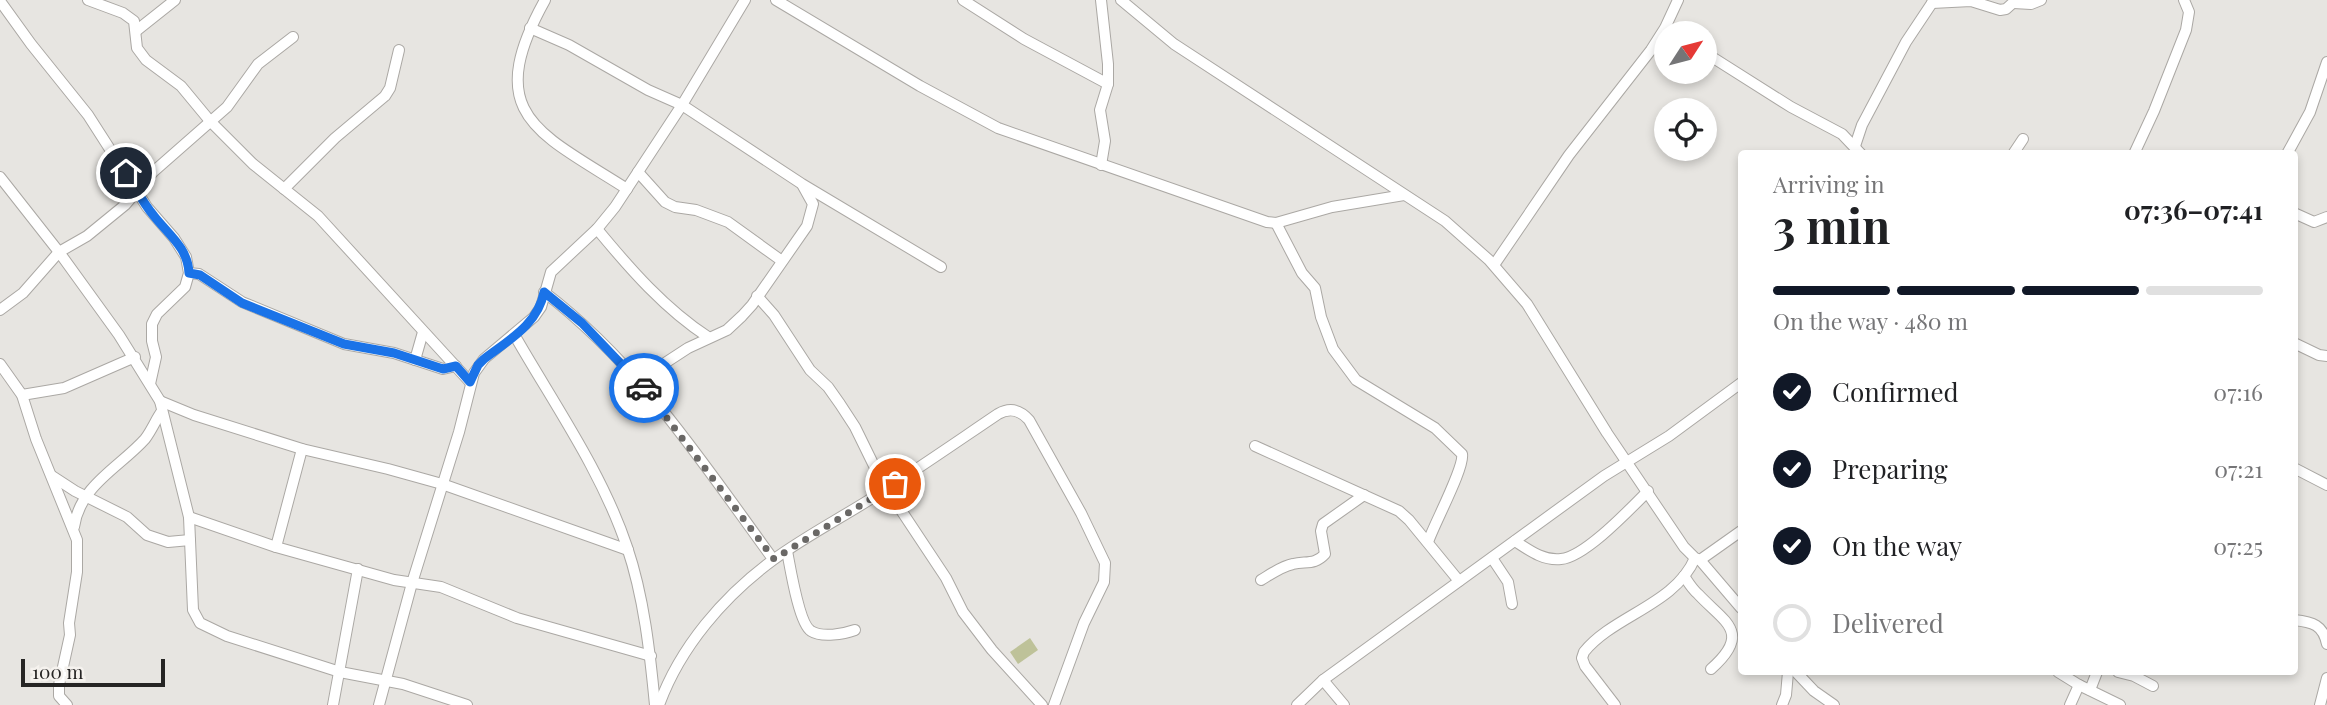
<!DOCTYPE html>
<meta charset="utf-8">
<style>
:root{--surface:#fff;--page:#f6f6f6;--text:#202124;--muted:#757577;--line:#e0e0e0;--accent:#111827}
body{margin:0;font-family:"Playfair Display",serif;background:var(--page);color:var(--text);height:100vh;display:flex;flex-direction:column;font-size:26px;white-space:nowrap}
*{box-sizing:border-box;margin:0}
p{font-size:23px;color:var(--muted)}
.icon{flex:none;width:38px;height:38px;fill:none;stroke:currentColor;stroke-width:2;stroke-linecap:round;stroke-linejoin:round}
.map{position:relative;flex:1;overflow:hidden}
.side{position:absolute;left:1738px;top:150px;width:560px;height:525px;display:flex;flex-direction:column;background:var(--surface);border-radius:7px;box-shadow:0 4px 10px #0003}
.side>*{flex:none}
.needle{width:46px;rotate:54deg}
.tools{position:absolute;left:1654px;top:21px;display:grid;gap:14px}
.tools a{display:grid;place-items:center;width:63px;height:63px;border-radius:50%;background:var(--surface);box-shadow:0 4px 10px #0003;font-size:35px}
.scale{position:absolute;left:21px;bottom:18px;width:144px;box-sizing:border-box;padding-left:7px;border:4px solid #262524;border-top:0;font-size:19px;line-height:24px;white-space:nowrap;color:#262524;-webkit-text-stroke:5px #f5f2ee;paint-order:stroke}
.pin{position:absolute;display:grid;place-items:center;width:60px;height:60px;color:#fff;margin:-30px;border:4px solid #fff;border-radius:50%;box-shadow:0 2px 7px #0007}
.courier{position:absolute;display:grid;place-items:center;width:70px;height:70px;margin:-35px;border:5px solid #1a73e8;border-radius:50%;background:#fff;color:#222;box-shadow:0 2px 9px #0007}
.head em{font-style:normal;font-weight:700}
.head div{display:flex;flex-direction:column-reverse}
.head{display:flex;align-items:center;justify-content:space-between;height:119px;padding:0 35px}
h1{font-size:46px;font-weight:700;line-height:52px}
.bar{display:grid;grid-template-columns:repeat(4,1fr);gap:10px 7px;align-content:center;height:84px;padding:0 35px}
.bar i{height:9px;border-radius:5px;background:var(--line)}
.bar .current{background:var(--accent)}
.bar p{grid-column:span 4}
ol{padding:0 35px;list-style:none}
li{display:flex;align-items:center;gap:21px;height:77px}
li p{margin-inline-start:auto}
li .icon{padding:7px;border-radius:50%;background:var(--accent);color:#fff;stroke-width:4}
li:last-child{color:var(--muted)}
li i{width:38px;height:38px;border:4px solid var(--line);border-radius:50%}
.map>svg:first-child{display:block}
.green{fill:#bec299}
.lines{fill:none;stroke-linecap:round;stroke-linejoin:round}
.street-casing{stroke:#aba8a4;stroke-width:12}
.street{stroke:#fff;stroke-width:10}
.done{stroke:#6a6866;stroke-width:7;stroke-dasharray:0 12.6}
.route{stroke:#1a73e8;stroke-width:9}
</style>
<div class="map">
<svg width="2327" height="705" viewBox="0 0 2327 705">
<rect width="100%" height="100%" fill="#e7e5e1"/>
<polygon class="green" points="1030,638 1038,650 1018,664 1010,652"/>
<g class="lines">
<g class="street-casing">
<g id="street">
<polyline points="88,0 123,13 134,21 137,48 146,60 181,86 210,121 253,164 318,216 470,382"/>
<path d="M545 0C481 115 538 132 627 189"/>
<polyline points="776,0 920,86 998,128 1267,222 1276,223 1332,207 1404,195"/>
<polyline points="963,0 1024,39 1108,84"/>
<polyline points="1101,0 1108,64 1108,84 1100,110 1105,141 1101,165"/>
<polyline points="1121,0 1174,44 1445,221 1489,260 1527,304 1607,433 1684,547 1695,558 1700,560 1741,531"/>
<polyline points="0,1 31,44 88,115 147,207 174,238 186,257 189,273 185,287 157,314 152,324 152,341 156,357 150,384"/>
<polyline points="1932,3 1971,1 2000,10 2006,9 2016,0"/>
<polyline points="2014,3 2031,4 2041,0"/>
<polyline points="530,28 569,45 648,90 682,105 802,184 941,267"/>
<polyline points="136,31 175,0"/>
<polyline points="1704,52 1791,107 1842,134 1861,154"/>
<polyline points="1855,146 1862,125 1906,42 1934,0"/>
<polyline points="2013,154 2023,139"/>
<polyline points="2134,154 2154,111 2186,30 2189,12 2184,0"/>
<polyline points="2287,154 2310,112 2327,62"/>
<polyline points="638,172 665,202 675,207 696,210 728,222 782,261"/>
<polyline points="0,177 59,252 119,335 160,401 189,517 193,610 200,623 227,636 340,672 403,684 467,705"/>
<polyline points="284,189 335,138 385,96 390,88 399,50"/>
<polyline points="2294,213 2314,222 2327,217"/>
<path d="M1276 223 1302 273 1315 288 1321 317 1333 349 1356 380 1435 428 1462 454C1465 467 1434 524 1428 542"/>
<path d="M597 229C630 269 665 309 708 337"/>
<polyline points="1494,265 1569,155 1651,50 1665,28 1678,0"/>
<polyline points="189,273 199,274 242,302 344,344 394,353 443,369 456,366"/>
<path d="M544 292C639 364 704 465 773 559"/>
<polyline points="757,296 774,315 810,370 828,387 840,404 855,427 881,480 946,578 963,612 992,650 1042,705"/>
<polyline points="0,310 23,293 59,252 87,236 125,205 153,172 227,107 258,64 293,37"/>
<path d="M515 336C554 404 602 472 627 547 644 597 650 653 655 705"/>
<polyline points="2294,343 2319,355 2327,356"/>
<polyline points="415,360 423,332"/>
<polyline points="0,364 22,395 36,439 77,540 77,572 69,623 70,635 59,685 59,696 67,705"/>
<polyline points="639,380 688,348 727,330 742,316 752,305 807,226 813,204 803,186"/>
<polyline points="22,395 64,388 135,357"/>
<polyline points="160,401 194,415 302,449 388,469 442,484 628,550"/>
<polyline points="1255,446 1399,511 1409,520 1459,581"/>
<polyline points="2294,468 2327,485"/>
<polyline points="52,476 75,491 127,517 147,535 168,542 190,540"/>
<polyline points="189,517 276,547 394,580 441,587 517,618 651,656"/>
<path d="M74 527C80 485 120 467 145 439 152 430 156 419 162 411"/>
<path d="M1515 541C1529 550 1543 561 1561 559 1585 557 1630 509 1648 491"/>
<polyline points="276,547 302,449"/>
<path d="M787 551C790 566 799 624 811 631 822 638 844 634 855 630"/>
<polyline points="1492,558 1508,582 1512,604"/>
<polyline points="1700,560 1741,608"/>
<path d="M1684 576C1688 582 1692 589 1698 594 1724 622 1753 632 1711 669"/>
<path d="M1261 580C1271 574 1282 566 1293 564 1306 561 1315 565 1325 554L1321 531 1323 524 1364 495"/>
<path d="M2294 620C2313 622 2323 625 2327 644"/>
<polyline points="1796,672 1814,691 1834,705"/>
<polyline points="2058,672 2079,685 2120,705"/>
<polyline points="2118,672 2134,676 2153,686"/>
<polyline points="1323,680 1344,705"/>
<polyline points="2090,690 2097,672"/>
<polyline points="333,705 358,569"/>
<polyline points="379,705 412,583 459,432 474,373 484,359 534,317 541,307 551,272 597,229 615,207 682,105 745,0"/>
<path d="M659 705C680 647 724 596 773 560 803 538 837 520 869 500 912 473 955 443 998 414 1010 407 1020 410 1029 420L1081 513 1105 563 1104 582 1084 623 1054 705"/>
<polyline points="1297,705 1323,680 1604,476 1669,436 1741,383"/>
<path d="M1615 705 1585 666 1582 658 1584 652C1614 615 1675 605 1695 558"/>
<polyline points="1782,705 1786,695 1788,672"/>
<polyline points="2070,705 2079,685"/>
<polyline points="2320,705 2327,678"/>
</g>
</g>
<use href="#street" class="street"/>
</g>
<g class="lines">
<polyline class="done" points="644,388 774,559 895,484"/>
<path class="route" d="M126 173C135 187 143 203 154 216 168 234 188 248 189 273L200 275 242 303 344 344 394 353 443 369 456 366 470 382 478 365 484 359C509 340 538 324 544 292L582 323 644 388"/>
</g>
</svg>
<div class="tools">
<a><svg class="needle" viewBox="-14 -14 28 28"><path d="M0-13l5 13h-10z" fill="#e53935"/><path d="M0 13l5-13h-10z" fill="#757577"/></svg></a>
<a><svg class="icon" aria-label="locate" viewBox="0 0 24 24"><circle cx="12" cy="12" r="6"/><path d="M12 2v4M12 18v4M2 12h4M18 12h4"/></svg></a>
</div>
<div class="scale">100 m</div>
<div class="pin" style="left:895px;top:484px;background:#ea580c"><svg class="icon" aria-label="bag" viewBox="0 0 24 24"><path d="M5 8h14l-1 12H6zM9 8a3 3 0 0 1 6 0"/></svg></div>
<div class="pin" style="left:126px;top:173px;background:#1f2937"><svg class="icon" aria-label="home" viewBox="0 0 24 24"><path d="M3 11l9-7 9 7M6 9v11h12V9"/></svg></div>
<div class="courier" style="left:644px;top:388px"><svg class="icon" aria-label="car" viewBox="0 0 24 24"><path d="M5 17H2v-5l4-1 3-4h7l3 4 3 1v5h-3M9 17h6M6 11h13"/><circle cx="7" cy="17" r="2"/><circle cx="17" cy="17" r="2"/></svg></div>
<section class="side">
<div class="head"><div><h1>3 min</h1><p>Arriving in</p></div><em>07:36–07:41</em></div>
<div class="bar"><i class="current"></i><i class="current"></i><i class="current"></i><i></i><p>On the way · 480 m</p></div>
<ol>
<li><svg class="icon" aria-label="check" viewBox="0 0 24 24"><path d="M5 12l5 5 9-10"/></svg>Confirmed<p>07:16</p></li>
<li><svg class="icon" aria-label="check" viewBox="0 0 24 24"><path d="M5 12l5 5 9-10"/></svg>Preparing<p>07:21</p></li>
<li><svg class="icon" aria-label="check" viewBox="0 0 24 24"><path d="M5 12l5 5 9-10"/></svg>On the way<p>07:25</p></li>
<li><i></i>Delivered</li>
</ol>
</section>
</div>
